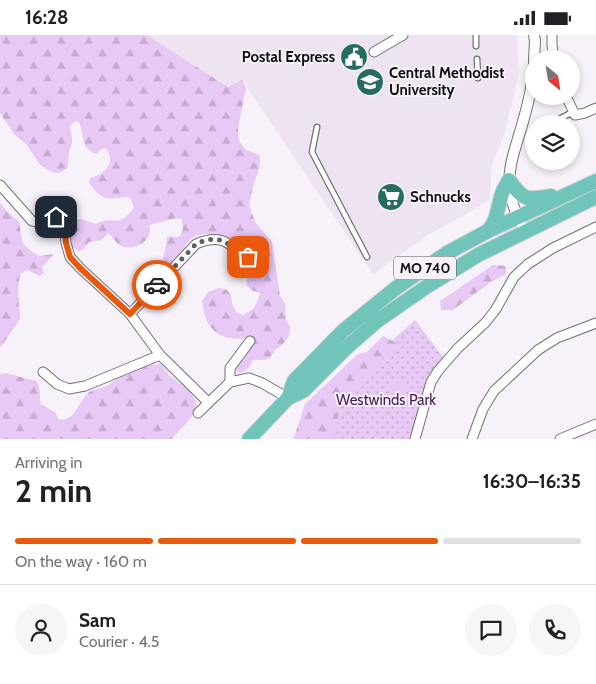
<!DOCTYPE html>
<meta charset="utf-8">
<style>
:root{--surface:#fff;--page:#f6f6f6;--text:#202124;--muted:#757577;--line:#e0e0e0;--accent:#ea580c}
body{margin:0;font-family:Cabin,sans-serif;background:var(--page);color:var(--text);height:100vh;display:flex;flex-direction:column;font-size:19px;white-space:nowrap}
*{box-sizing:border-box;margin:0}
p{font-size:16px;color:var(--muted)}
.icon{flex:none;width:28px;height:28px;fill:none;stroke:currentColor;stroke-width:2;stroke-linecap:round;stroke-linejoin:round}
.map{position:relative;height:404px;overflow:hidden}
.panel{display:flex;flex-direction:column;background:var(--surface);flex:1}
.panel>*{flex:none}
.needle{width:32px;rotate:150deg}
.buttons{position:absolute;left:525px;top:15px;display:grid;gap:10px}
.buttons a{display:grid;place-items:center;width:55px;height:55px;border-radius:50%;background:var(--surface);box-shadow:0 2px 8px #0003;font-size:25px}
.pin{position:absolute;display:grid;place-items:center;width:42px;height:42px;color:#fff;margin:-21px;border-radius:10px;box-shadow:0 2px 8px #0006}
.courier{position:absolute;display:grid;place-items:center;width:50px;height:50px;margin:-25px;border:4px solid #ea580c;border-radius:50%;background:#fff;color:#222;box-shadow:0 1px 6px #0007}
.summary em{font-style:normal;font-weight:700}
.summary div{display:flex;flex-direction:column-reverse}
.summary{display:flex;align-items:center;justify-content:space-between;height:85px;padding:0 15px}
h1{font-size:32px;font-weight:700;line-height:38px}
.bar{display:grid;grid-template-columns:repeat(4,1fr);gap:8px 5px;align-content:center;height:60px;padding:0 15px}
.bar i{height:6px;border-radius:4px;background:var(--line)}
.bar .selected{background:var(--accent)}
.bar p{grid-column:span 4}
.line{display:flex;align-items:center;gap:12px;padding:0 15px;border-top:1px solid var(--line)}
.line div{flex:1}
.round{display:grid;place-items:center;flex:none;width:52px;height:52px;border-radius:26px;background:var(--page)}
.status{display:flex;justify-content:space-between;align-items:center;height:35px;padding:0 25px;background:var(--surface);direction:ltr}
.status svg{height:14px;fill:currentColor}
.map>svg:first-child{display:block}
.built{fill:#eee3f1}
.grass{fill:url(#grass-dots)}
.forest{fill:url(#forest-firs)}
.garden{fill:#e8c8f5}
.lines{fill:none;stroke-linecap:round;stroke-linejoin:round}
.service-casing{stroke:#756f77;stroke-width:7}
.minor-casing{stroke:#756f77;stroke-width:11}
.tertiary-casing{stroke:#756f77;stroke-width:12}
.primary-casing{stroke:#d4d4d4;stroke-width:16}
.service{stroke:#fff;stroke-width:4.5}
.minor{stroke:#fff;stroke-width:9}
.tertiary{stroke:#fff;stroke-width:10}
.primary{stroke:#71c4ba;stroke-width:14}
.done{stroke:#625e63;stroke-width:5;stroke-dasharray:0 9}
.route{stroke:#ea580c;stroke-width:6}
.labels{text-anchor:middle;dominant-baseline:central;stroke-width:4;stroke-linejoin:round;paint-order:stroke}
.shield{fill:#f7f1fa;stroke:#565357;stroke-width:1}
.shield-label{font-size:14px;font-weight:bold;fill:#110f11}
.poi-label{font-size:15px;font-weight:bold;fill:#110f11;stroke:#f7f1fa;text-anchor:start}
.park-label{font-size:15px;fill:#471c56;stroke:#f7f1fa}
</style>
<div class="status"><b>16:28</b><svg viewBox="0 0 49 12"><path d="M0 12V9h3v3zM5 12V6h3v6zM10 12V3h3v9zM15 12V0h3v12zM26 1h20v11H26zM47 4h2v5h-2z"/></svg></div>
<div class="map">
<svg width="596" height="404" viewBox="0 0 596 404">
<defs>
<pattern id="grass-dots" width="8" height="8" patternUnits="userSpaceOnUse" patternTransform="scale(1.25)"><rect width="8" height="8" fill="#e8c8f5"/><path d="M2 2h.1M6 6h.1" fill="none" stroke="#c6abd1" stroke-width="1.8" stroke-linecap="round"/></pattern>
<pattern id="forest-firs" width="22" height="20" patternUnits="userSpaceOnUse" patternTransform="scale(1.25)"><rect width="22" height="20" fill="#e8c8f5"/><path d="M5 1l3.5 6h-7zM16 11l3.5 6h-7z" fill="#c6abd1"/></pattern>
</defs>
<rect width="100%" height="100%" fill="#f7f1fa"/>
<polygon class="built" points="147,0 517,0 519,36 516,52 505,97 492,130 490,165 428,200 373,239 242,45 228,52"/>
<polygon class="grass" points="415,285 446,326 438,336 415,404 296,404 362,333"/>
<g class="forest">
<path d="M0 0H147L228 52 242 45 246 53 238 93 239 106 246 115 259 120 260 124 259 134 253 151 249 170 255 187 272 207 280 261 285 269 286 284 290 292 289 301 283 309 275 315 270 323 264 325H253C250 332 247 336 240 338L236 336 237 330 248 303C218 307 205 294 202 266L208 257 219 253 227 255 231 260 232 269 236 277 243 280C255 274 257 270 260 258L251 255 246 250 248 238 255 233 259 225 253 214C235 207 202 188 187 208 180 220 181 225 168 232 158 224 168 214 167 202 172 201 175 203 180 201L183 194 182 184 177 183 149 190C154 204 137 215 124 212 117 210 113 203 109 198L101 205 89 207 84 214 79 216 72 212C69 202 68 194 73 185L81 184 96 189C112 179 119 195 134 172L131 164C127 161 125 162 119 163 103 165 97 160 89 147L90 143C94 142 98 140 102 138 111 132 113 120 105 113L102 114 96 119C80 113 85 102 79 87L76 86C67 91 71 95 72 103 73 109 69 113 69 119 68 124 69 130 66 134 64 136 61 137 59 138L52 137 40 130 27 110 14 99 0 78Z"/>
<path d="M0 168 7 176 19 187C23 209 19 208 39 221L54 219C52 223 45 228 42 232L44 238 40 241 27 235 20 239 18 253 20 284 0 313Z"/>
<polygon points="493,230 506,231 506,239 491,247 453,275 441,275 440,266"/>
<polygon points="383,301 400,310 381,324 372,338 348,361 339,375 336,399 332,404 293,404 294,403 305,369 358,319 367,317"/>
<path d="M160 329C164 332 166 337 170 341 179 348 199 360 196 373 194 382 178 396 172 404H0V339L6 338 36 346C41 351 39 361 41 369L56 378 58 384C74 389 79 366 88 358 94 353 96 355 102 353 108 351 114 346 119 342 130 335 147 330 160 329Z"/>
</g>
<polygon class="garden" points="393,343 406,345 404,359 391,357"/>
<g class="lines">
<g class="service-casing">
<g id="service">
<polyline points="476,0 476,11"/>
<polyline points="477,24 478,43"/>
<polyline points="559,84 569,79 574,80"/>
<polyline points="317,92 312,117 367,222"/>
<polyline points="571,103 572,106 571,111"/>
<polyline points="553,126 559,128 564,126"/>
</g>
</g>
<g class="minor-casing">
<g id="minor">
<polyline points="552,0 552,10 554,24"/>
<polyline points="374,17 403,0"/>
<polyline points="566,61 575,80 585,78 596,73"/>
<path d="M0 150 32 186C42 189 47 186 56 182L64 187 66 208 70 222 80 233 130 279 160 320 208 367"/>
<path d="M130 279 196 209C221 198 228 208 248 223"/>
<polyline points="43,337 57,349 69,354 85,351 160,320"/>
<polyline points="230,347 249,343 262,348 288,363"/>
<polyline points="198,378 230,347 230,333 250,306"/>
<polyline points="415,404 431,347 438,336 458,313 486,287 496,274 514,242 528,229 553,213 596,192"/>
<polyline points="472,404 483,374 494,356 538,315 557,303 596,288"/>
<polyline points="560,404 596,389"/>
</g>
</g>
<g class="tertiary-casing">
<g id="tertiary">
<polyline points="534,0 535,6 534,24"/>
<path d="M525 197C519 184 512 172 510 157 507 136 514 117 520 97 527 74 533 52 534 28"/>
</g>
</g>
<g class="primary-casing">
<g id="primary">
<path d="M488 196C499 183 497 171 503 156 505 152 507 149 509 145 524 166 526 165 551 161"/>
<polyline points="288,363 303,356 345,314 377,286 426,252 478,220 596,162"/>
<polyline points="249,404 288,363 294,346 343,296 396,253 447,218 488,196 596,146"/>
</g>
</g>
<use href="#service" class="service"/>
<use href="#minor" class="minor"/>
<use href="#tertiary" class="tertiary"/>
<use href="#primary" class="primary"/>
</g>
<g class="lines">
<polyline class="done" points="157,250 196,209 206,205 214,204 224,206 248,222"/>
<polyline class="route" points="56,182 64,187 66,208 70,222 80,233 130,279 157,250"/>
</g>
<defs>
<g id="civic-disc" transform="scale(1.4375)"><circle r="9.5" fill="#256c62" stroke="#f7f1fa"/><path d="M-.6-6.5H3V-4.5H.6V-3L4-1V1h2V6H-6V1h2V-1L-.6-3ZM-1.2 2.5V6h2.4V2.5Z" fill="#fff"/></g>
<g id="university-disc" transform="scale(1.4375)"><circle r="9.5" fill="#256c62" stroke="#f7f1fa"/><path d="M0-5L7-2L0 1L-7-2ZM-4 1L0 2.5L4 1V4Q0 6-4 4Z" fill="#fff"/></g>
<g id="supermarket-disc" transform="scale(1.4375)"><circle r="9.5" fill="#256c62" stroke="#f7f1fa"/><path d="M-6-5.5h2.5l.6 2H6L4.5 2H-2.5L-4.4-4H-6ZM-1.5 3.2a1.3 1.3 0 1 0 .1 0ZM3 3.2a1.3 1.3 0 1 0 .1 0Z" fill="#fff"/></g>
</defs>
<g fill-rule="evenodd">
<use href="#civic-disc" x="354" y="22"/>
<use href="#university-disc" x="370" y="47"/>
<use href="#supermarket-disc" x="391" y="162"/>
</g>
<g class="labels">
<rect class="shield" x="394" y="221.5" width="62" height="23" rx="4"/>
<g class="shield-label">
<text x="425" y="233">MO 740</text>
</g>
<g class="poi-label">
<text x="335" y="22" text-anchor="end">Postal Express</text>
<text x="389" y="38">Central Methodist<tspan x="389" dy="17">University</tspan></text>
<text x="410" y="162">Schnucks</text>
</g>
<g class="park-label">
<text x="386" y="365">Westwinds Park</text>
</g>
</g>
</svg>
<div class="buttons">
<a><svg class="needle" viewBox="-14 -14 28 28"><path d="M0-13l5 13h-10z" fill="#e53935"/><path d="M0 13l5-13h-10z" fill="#757577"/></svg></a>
<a><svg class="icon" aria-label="layers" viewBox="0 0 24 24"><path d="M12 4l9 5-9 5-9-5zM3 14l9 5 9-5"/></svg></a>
</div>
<div class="pin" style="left:248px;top:222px;background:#ea580c"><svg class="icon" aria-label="bag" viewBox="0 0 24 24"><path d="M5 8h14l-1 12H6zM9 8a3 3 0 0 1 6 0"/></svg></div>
<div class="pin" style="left:56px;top:182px;background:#1f2937"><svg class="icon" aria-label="home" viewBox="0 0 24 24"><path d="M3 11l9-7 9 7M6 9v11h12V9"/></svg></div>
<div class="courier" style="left:157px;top:250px"><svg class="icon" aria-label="car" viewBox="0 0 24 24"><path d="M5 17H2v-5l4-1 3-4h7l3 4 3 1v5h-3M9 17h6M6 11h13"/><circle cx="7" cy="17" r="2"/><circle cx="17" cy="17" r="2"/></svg></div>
</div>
<section class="panel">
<div class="summary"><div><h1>2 min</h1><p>Arriving in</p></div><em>16:30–16:35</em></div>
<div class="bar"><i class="selected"></i><i class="selected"></i><i class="selected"></i><i></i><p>On the way · 160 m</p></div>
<div class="line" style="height:90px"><a class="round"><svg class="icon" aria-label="person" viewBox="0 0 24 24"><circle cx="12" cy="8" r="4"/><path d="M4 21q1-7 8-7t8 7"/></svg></a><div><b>Sam</b><p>Courier · 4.5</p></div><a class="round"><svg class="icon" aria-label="chat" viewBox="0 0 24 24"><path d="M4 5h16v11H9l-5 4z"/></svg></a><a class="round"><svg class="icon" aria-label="phone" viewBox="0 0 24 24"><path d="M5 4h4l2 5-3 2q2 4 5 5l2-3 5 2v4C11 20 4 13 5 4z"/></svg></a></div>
</section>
